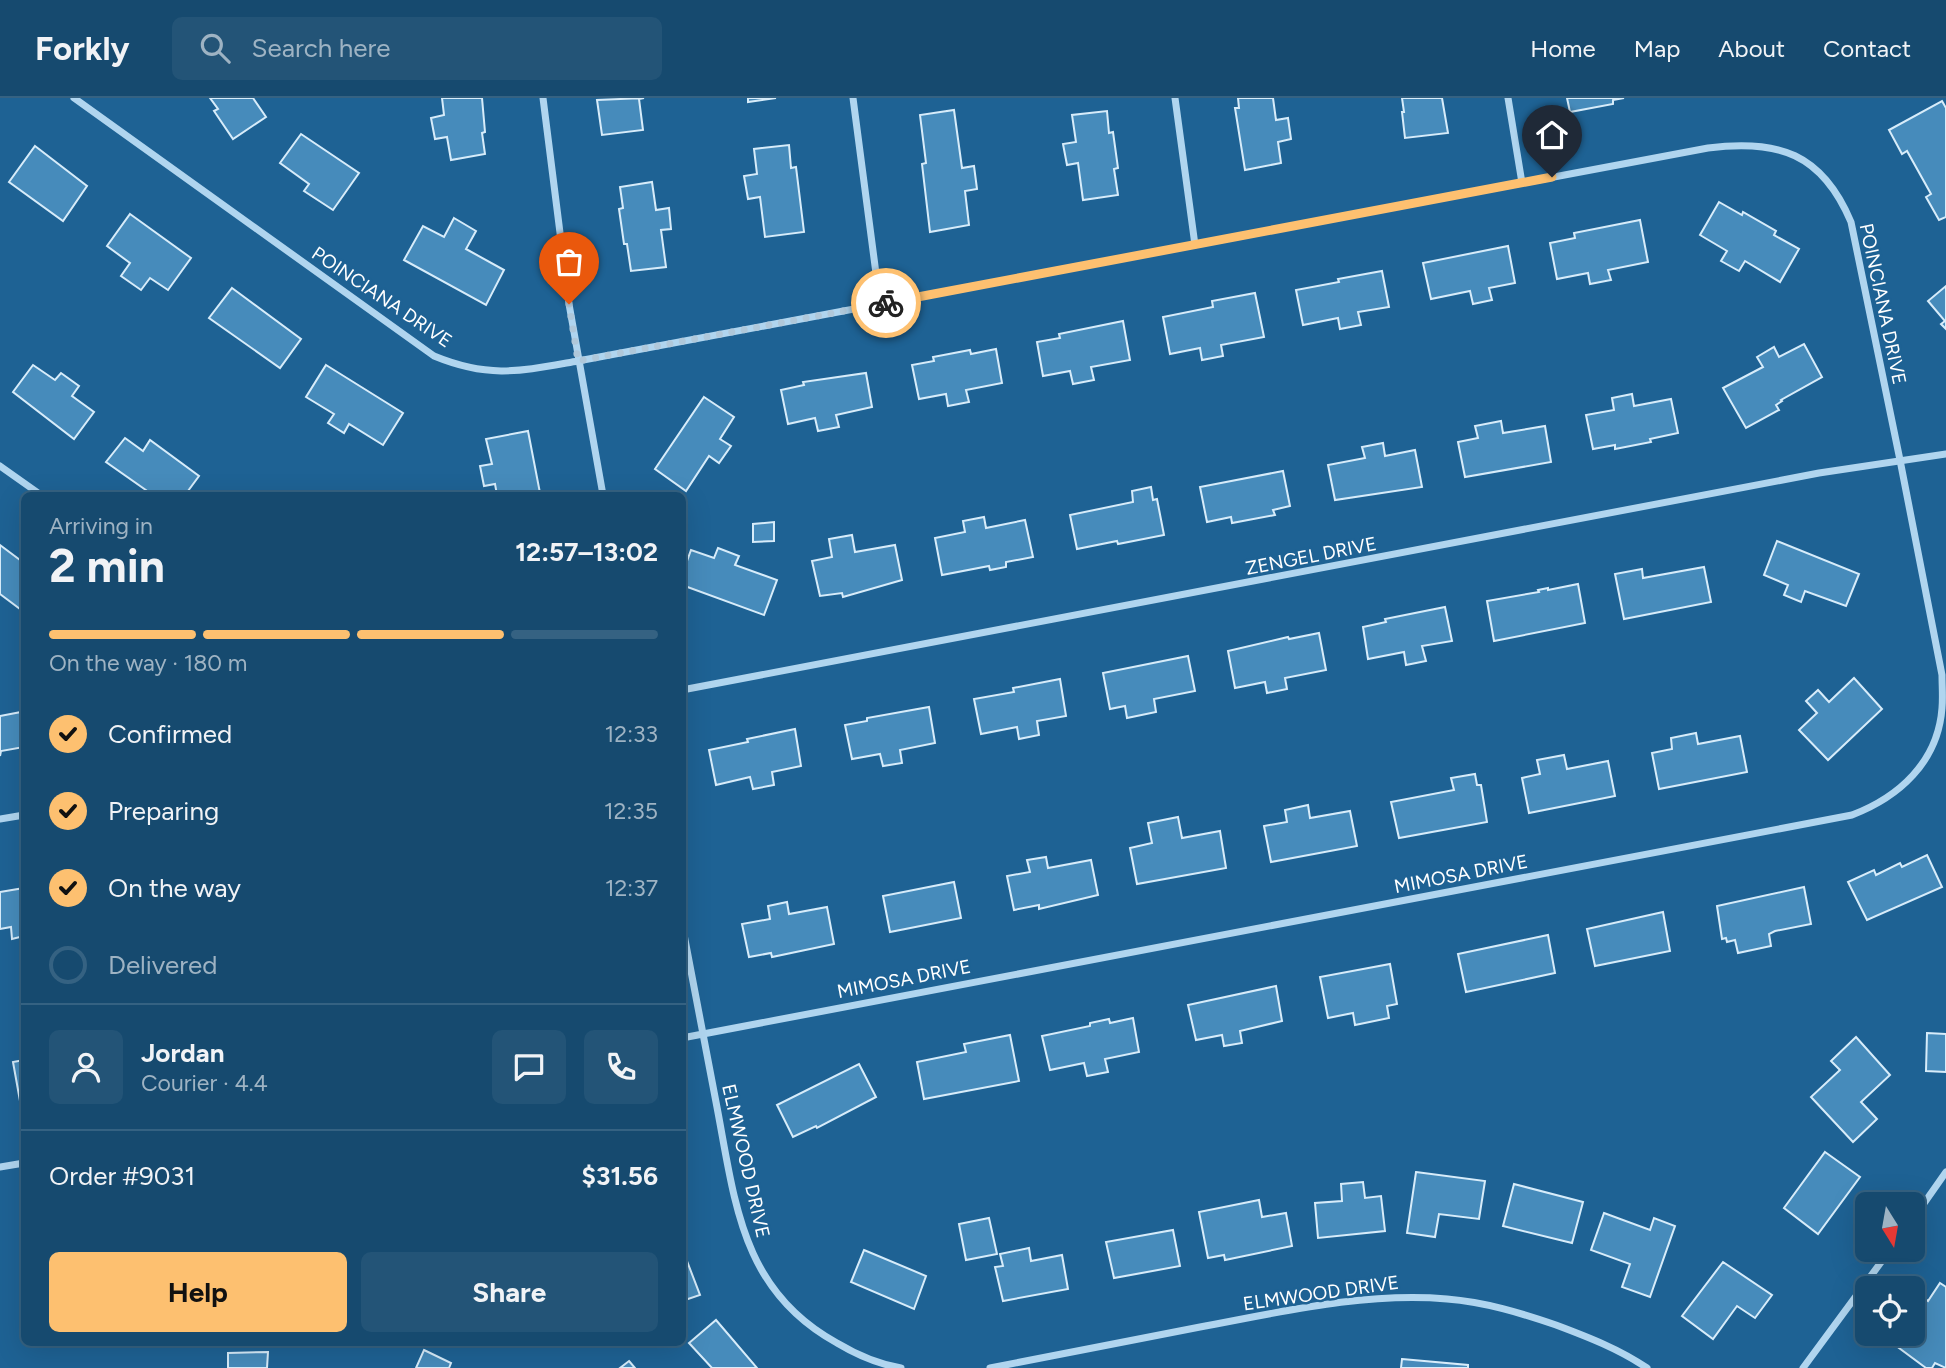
<!DOCTYPE html>
<meta charset="utf-8">
<style>
:root{--surface:#164a6f;--page:#235477;--text:#f1f3f6;--muted:#9eb3c3;--line:#356282;--accent:#fdc070}
body{margin:0;font-family:Figtree,sans-serif;background:var(--page);color:var(--text);height:100vh;display:flex;flex-direction:column;font-size:26px;white-space:nowrap}
*{box-sizing:border-box;margin:0}
p{font-size:23px;color:var(--muted)}
.icon{flex:none;width:38px;height:38px;fill:none;stroke:currentColor;stroke-width:2;stroke-linecap:round;stroke-linejoin:round}
.map{position:relative;flex:1;overflow:hidden}
.details{position:absolute;left:21px;top:394px;width:665px;height:854px;display:flex;flex-direction:column;background:var(--surface);border-radius:10px;box-shadow:0 7px 28px #0002,0 0 0 2px var(--line)}
.details>*{flex:none}
.needle{width:46px;rotate:169deg}
.controls{position:absolute;left:1855px;top:1094px;display:grid;gap:14px}
.controls a{display:grid;place-items:center;width:70px;height:70px;border-radius:10px;background:var(--surface);box-shadow:0 7px 28px #0002,0 0 0 2px var(--line);font-size:35px}
.pin{position:absolute;display:grid;place-items:center;width:60px;height:60px;color:#fff;margin:-72px -30px;border-radius:50% 50% 50% 0;rotate:-45deg;box-shadow:0 0 7px #0007}
.pin .icon{rotate:45deg}
.courier{position:absolute;display:grid;place-items:center;width:70px;height:70px;margin:-35px;border:5px solid #fdc070;border-radius:50%;background:#fff;color:#222;box-shadow:0 2px 9px #0007}
.headline em{font-style:normal;font-weight:700}
.headline div{display:flex;flex-direction:column-reverse}
.headline{display:flex;align-items:center;justify-content:space-between;height:119px;padding:0 28px}
h1{font-size:46px;font-weight:700;line-height:52px}
.bar{display:grid;grid-template-columns:repeat(4,1fr);gap:10px 7px;align-content:center;height:84px;padding:0 28px}
.bar i{height:9px;border-radius:5px;background:var(--line)}
.bar .on{background:var(--accent)}
.bar p{grid-column:span 4}
.line{display:flex;align-items:center;gap:18px;padding:0 28px;border-top:2px solid var(--line)}
.line div{flex:1}
.round{display:grid;place-items:center;flex:none;width:74px;height:74px;border-radius:10px;background:var(--page)}
ol{padding:0 28px;list-style:none}
li{display:flex;align-items:center;gap:21px;height:77px}
li p{margin-inline-start:auto}
li .icon{padding:7px;border-radius:50%;background:var(--accent);color:#111;stroke-width:4}
li:last-child{color:var(--muted)}
li i{width:38px;height:38px;border:4px solid var(--line);border-radius:50%}
.action{display:flex;gap:14px;margin-top:auto;padding:14px 28px}
.action a{flex:1;height:80px;border-radius:10px;background:var(--accent);color:#111;font-size:28px;font-weight:700;line-height:80px;text-align:center}
.action a+a{background:var(--page);color:var(--text)}
header{display:flex;align-items:center;gap:42px;box-sizing:border-box;height:98px;padding:0 35px;background:var(--surface);border-bottom:2px solid var(--line)}
header strong{font-size:33px}
nav{display:flex;gap:38px;margin-inline-start:auto;font-size:24px}
.search{width:490px;height:63px;background:var(--page);display:flex;align-items:center;gap:18px;box-sizing:border-box;padding:0 24px;border-radius:10px;color:var(--muted);font-size:26px}
.map>svg:first-child{display:block}
.building{fill:#468bbb;stroke:#d7ecfa;stroke-width:2}
.lines{fill:none;stroke-linecap:round;stroke-linejoin:round}
.street{stroke:#b0d5ef;stroke-width:7}
.done{stroke:#b0c8da;stroke-width:7;stroke-dasharray:0 12.6}
.route{stroke:#fdc070;stroke-width:9}
.labels{text-anchor:middle;dominant-baseline:central;stroke-width:5;stroke-linejoin:round;paint-order:stroke}
.street-label{font-size:19px;fill:#fff;stroke:#1e6294}
</style>
<header>
<strong>Forkly</strong>
<div class="search"><svg class="icon" aria-label="search" viewBox="0 0 24 24"><circle cx="10" cy="10" r="6"/><path d="M15 15l6 6"/></svg>Search here</div>
<nav><a>Home</a><a>Map</a><a>About</a><a>Contact</a></nav>
</header>
<div class="map">
<svg width="1946" height="1270" viewBox="0 0 1946 1270">
<rect width="100%" height="100%" fill="#1e6294"/>
<g class="building">
<polygon points="210,0 253,0 266,19 233,41 214,13 218,11"/>
<polygon points="442,0 482,0 485,34 482,35 485,56 451,62 447,39 435,41 431,20 444,17"/>
<polygon points="644,0 639,1 643,32 602,37 597,2"/>
<polygon points="748,0 776,0 748,4"/>
<polygon points="1238,0 1273,0 1276,22 1288,20 1291,41 1278,44 1281,65 1245,72 1235,10 1239,10"/>
<polygon points="1402,0 1442,0 1448,35 1405,40 1402,14 1404,14"/>
<polygon points="1567,0 1624,0 1613,2 1613,6 1570,14"/>
<polygon points="1942,3 1946,10 1946,119 1939,122 1926,99 1931,96 1907,53 1902,56 1889,32"/>
<polygon points="954,12 962,70 974,68 977,91 965,93 969,127 930,134 922,66 926,65 920,17"/>
<polygon points="1107,13 1109,35 1113,34 1118,70 1114,71 1118,97 1083,102 1078,65 1067,67 1063,46 1076,44 1072,17"/>
<polygon points="301,36 359,75 333,112 304,93 309,86 280,65"/>
<polygon points="789,47 791,70 796,69 804,134 765,139 760,99 748,101 744,78 757,76 754,51"/>
<polygon points="35,48 87,88 63,123 9,84"/>
<polygon points="652,84 656,112 669,110 671,131 661,132 666,169 631,173 627,146 624,146 619,111 623,110 620,89"/>
<polygon points="1719,104 1742,117 1743,114 1776,133 1774,137 1799,151 1780,184 1745,163 1739,173 1721,163 1727,153 1700,137"/>
<polygon points="130,116 191,160 168,192 150,180 141,192 121,178 130,165 107,148"/>
<polygon points="454,120 476,133 466,151 504,172 486,207 404,162 423,128 444,139"/>
<polygon points="1640,122 1648,164 1608,172 1611,182 1590,186 1588,175 1557,181 1550,145 1575,140 1574,135"/>
<polygon points="1508,148 1515,185 1489,190 1492,202 1473,206 1470,193 1431,201 1423,165"/>
<polygon points="1382,173 1389,209 1358,214 1361,227 1340,231 1338,220 1303,227 1296,192 1339,184 1338,181"/>
<polygon points="1946,188 1946,231 1941,226 1945,223 1928,203"/>
<polygon points="232,190 301,241 280,270 209,220"/>
<polygon points="1255,195 1264,239 1221,247 1223,258 1202,262 1200,250 1170,256 1163,219 1213,209 1212,203"/>
<polygon points="1123,223 1130,262 1091,269 1094,282 1073,286 1070,273 1043,278 1037,244 1060,240 1059,236"/>
<polygon points="1804,246 1822,279 1781,302 1782,303 1776,307 1779,312 1746,330 1723,290 1763,269 1757,259 1774,249 1779,259"/>
<polygon points="996,251 1002,285 966,292 969,304 948,308 946,296 919,301 912,267 934,263 933,259 970,252 971,256"/>
<polygon points="33,267 55,282 61,275 79,288 72,298 94,314 74,341 13,294"/>
<polygon points="326,267 403,315 383,347 349,326 344,335 328,325 334,316 306,299"/>
<polygon points="866,275 872,309 836,317 839,329 818,333 815,320 788,326 781,292 804,287 803,284"/>
<polygon points="1632,296 1634,308 1671,301 1678,335 1650,341 1651,344 1615,351 1615,347 1593,351 1586,317 1614,312 1612,300"/>
<polygon points="704,299 734,319 720,341 731,348 719,365 709,358 686,393 655,371"/>
<polygon points="1501,323 1503,335 1545,328 1551,364 1465,379 1458,344 1478,340 1475,328"/>
<polygon points="528,333 540,395 536,397 497,397 495,386 484,388 480,368 492,366 486,341"/>
<polygon points="125,340 143,353 150,342 199,378 185,397 153,397 106,364"/>
<polygon points="1383,345 1385,358 1415,352 1422,389 1335,402 1328,367 1365,360 1362,349"/>
<polygon points="1283,373 1290,408 1273,412 1275,417 1232,425 1231,419 1207,424 1200,389"/>
<polygon points="1151,389 1153,402 1157,401 1164,437 1118,446 1117,443 1077,451 1070,417 1133,404 1132,393"/>
<polygon points="984,419 986,430 1025,422 1033,459 1006,464 1006,469 990,472 989,468 942,477 935,440 965,434 963,423"/>
<polygon points="774,424 774,443 753,444 753,426"/>
<polygon points="852,437 855,454 895,447 902,482 843,499 842,495 820,498 812,463 832,459 829,441"/>
<polygon points="1777,443 1859,476 1846,508 1805,493 1801,504 1784,497 1788,487 1764,477"/>
<polygon points="0,447 24,465 24,514 0,496"/>
<polygon points="718,450 739,458 735,467 777,482 764,517 682,487 682,477 691,452 714,460"/>
<polygon points="1704,469 1711,504 1624,521 1615,476 1642,471 1643,480"/>
<polygon points="1578,486 1585,525 1494,543 1487,503 1539,494 1538,492 1548,490 1548,492"/>
<polygon points="1445,509 1452,543 1422,548 1426,563 1406,567 1404,554 1368,561 1363,529 1386,524 1385,521"/>
<polygon points="1319,535 1326,572 1285,580 1287,591 1267,595 1265,584 1235,590 1228,553 1288,539 1289,541"/>
<polygon points="1188,558 1195,593 1154,601 1156,614 1127,620 1125,608 1110,611 1103,575"/>
<polygon points="1854,580 1882,611 1828,662 1799,632 1817,615 1806,603 1818,592 1829,604"/>
<polygon points="1060,581 1066,618 1037,623 1039,637 1019,641 1017,629 981,636 974,601 1014,594 1013,590"/>
<polygon points="929,609 935,645 900,652 902,665 883,668 880,656 852,661 845,627 867,623 867,620"/>
<polygon points="21,614 24,649 1,653 0,658 0,618"/>
<polygon points="795,631 801,668 772,674 774,687 753,691 750,679 716,687 709,652 748,644 747,641"/>
<polygon points="1696,635 1698,646 1740,638 1747,674 1659,691 1652,655 1672,651 1671,640"/>
<polygon points="1564,657 1567,671 1608,663 1615,698 1529,715 1522,680 1540,676 1537,662"/>
<polygon points="1475,676 1477,687 1481,687 1487,724 1399,740 1391,704 1454,692 1451,680"/>
<polygon points="1308,707 1310,720 1350,713 1357,748 1271,764 1264,728 1287,724 1285,712"/>
<polygon points="1178,719 1182,740 1220,733 1226,770 1137,786 1130,750 1152,745 1148,725"/>
<polygon points="1927,757 1942,789 1867,822 1848,784 1874,772 1876,777 1900,765 1902,769"/>
<polygon points="1046,759 1048,770 1091,762 1098,797 1039,811 1039,807 1014,812 1007,778 1030,774 1027,762"/>
<polygon points="954,784 961,820 890,834 883,798"/>
<polygon points="1804,789 1811,826 1775,833 1769,836 1771,848 1738,855 1735,842 1727,844 1726,840 1722,841 1717,808"/>
<polygon points="24,790 24,838 12,841 11,829 0,831 0,794"/>
<polygon points="787,804 789,816 827,809 834,846 772,859 771,855 749,859 742,826 770,821 768,808"/>
<polygon points="1663,814 1670,853 1595,868 1587,831"/>
<polygon points="1548,837 1555,875 1466,894 1458,856"/>
<polygon points="1390,866 1397,906 1387,908 1389,920 1355,927 1353,915 1328,920 1320,879"/>
<polygon points="1276,888 1282,923 1240,933 1242,945 1224,948 1222,937 1196,942 1188,907"/>
<polygon points="1133,920 1139,954 1105,961 1108,974 1087,978 1084,965 1050,972 1042,938 1090,928 1090,925 1109,921 1110,925"/>
<polygon points="1927,935 1946,936 1946,974 1926,973"/>
<polygon points="1010,937 1019,983 924,1001 917,964 966,954 964,946"/>
<polygon points="1856,939 1890,977 1861,1004 1877,1021 1853,1044 1811,999 1840,972 1831,963"/>
<polygon points="24,962 24,1002 20,1003 13,964"/>
<polygon points="859,966 876,999 817,1030 816,1028 793,1039 777,1007"/>
<polygon points="1825,1054 1860,1079 1818,1136 1784,1110"/>
<polygon points="1416,1074 1485,1083 1479,1121 1439,1116 1435,1139 1407,1135"/>
<polygon points="1363,1084 1365,1100 1381,1098 1385,1133 1318,1140 1315,1105 1342,1103 1341,1086"/>
<polygon points="1514,1086 1583,1104 1572,1145 1503,1128"/>
<polygon points="1259,1102 1262,1119 1286,1115 1292,1148 1225,1162 1224,1157 1208,1160 1199,1114"/>
<polygon points="1604,1115 1650,1132 1654,1120 1675,1128 1650,1199 1622,1189 1630,1166 1591,1152"/>
<polygon points="989,1120 997,1156 966,1162 959,1126"/>
<polygon points="1173,1132 1180,1168 1114,1180 1106,1144"/>
<polygon points="682,1150 700,1197 682,1203"/>
<polygon points="1029,1150 1031,1163 1062,1157 1068,1191 1003,1203 995,1169 1003,1168 1000,1156"/>
<polygon points="864,1152 926,1178 914,1211 851,1184"/>
<polygon points="1723,1164 1772,1197 1755,1220 1737,1208 1713,1241 1682,1218"/>
<polygon points="1940,1185 1946,1189 1946,1270 1935,1265 1932,1270 1926,1270 1895,1247 1903,1236 1913,1236 1913,1214 1923,1199 1928,1203"/>
<polygon points="716,1222 757,1270 712,1270 689,1245"/>
<polygon points="424,1252 451,1265 449,1270 416,1270"/>
<polygon points="268,1254 267,1270 228,1270 228,1255"/>
<polygon points="1402,1261 1468,1267 1468,1270 1401,1270"/>
<polygon points="629,1263 635,1270 620,1270"/>
</g>
<g class="lines">
<g class="street">
<path d="M74 0 434 258C490 281 521 273 578 263L1708 50C1778 41 1822 55 1851 124L1900 362 1942 577C1942 588 1943 599 1942 610 1938 664 1899 699 1852 717L682 940"/>
<polyline points="543,0 569,206 603,397"/>
<polyline points="853,0 880,206"/>
<polyline points="1175,0 1195,147"/>
<polyline points="1508,0 1522,85"/>
<polyline points="0,368 41,397"/>
<polyline points="682,592 1819,375 1946,356"/>
<polyline points="0,721 24,717"/>
<path d="M682 826C694 886 705 945 716 1004 735 1102 740 1192 837 1245 857 1257 878 1266 901 1270"/>
<polyline points="0,1069 24,1065"/>
<polyline points="1913,1121 1946,1074"/>
<path d="M990 1270C1060 1256 1130 1243 1200 1229 1281 1214 1364 1194 1447 1201 1485 1204 1521 1215 1556 1227 1588 1239 1619 1251 1647 1270"/>
<polyline points="1803,1270 1890,1152"/>
</g>
</g>
<g class="lines">
<polyline class="done" points="569,206 578,263 886,205"/>
<polyline class="route" points="886,205 1552,79"/>
</g>
<g class="labels">
<g class="street-label">
<text transform="translate(382 199) rotate(34)">POINCIANA DRIVE</text>
<text transform="translate(1883 206) rotate(78)">POINCIANA DRIVE</text>
<text transform="translate(1311 458) rotate(-11)">ZENGEL DRIVE</text>
<text transform="translate(1461 776) rotate(-11)">MIMOSA DRIVE</text>
<text transform="translate(904 881) rotate(-11)">MIMOSA DRIVE</text>
<text transform="translate(746 1063) rotate(77)">ELMWOOD DRIVE</text>
<text transform="translate(1321 1195) rotate(-8)">ELMWOOD DRIVE</text>
</g>
</g>
</svg>
<div class="controls">
<a><svg class="needle" viewBox="-14 -14 28 28"><path d="M0-13l5 13h-10z" fill="#e53935"/><path d="M0 13l5-13h-10z" fill="#9eb3c3"/></svg></a>
<a><svg class="icon" aria-label="locate" viewBox="0 0 24 24"><circle cx="12" cy="12" r="6"/><path d="M12 2v4M12 18v4M2 12h4M18 12h4"/></svg></a>
</div>
<div class="pin" style="left:569px;top:206px;background:#ea580c"><svg class="icon" aria-label="bag" viewBox="0 0 24 24"><path d="M5 8h14l-1 12H6zM9 8a3 3 0 0 1 6 0"/></svg></div>
<div class="pin" style="left:1552px;top:79px;background:#1f2937"><svg class="icon" aria-label="home" viewBox="0 0 24 24"><path d="M3 11l9-7 9 7M6 9v11h12V9"/></svg></div>
<div class="courier" style="left:886px;top:205px"><svg class="icon" aria-label="bike" viewBox="0 0 24 24"><circle cx="6" cy="16" r="4"/><circle cx="18" cy="16" r="4"/><path d="M6 16l4-8h5l3 8M10 8l3 8H6M13 5h3"/></svg></div>
<section class="details">
<div class="headline"><div><h1>2 min</h1><p>Arriving in</p></div><em>12:57–13:02</em></div>
<div class="bar"><i class="on"></i><i class="on"></i><i class="on"></i><i></i><p>On the way · 180 m</p></div>
<ol>
<li><svg class="icon" aria-label="check" viewBox="0 0 24 24"><path d="M5 12l5 5 9-10"/></svg>Confirmed<p>12:33</p></li>
<li><svg class="icon" aria-label="check" viewBox="0 0 24 24"><path d="M5 12l5 5 9-10"/></svg>Preparing<p>12:35</p></li>
<li><svg class="icon" aria-label="check" viewBox="0 0 24 24"><path d="M5 12l5 5 9-10"/></svg>On the way<p>12:37</p></li>
<li><i></i>Delivered</li>
</ol>
<div class="line" style="height:126px"><a class="round"><svg class="icon" aria-label="person" viewBox="0 0 24 24"><circle cx="12" cy="8" r="4"/><path d="M4 21q1-7 8-7t8 7"/></svg></a><div><b>Jordan</b><p>Courier · 4.4</p></div><a class="round"><svg class="icon" aria-label="chat" viewBox="0 0 24 24"><path d="M4 5h16v11H9l-5 4z"/></svg></a><a class="round"><svg class="icon" aria-label="phone" viewBox="0 0 24 24"><path d="M5 4h4l2 5-3 2q2 4 5 5l2-3 5 2v4C11 20 4 13 5 4z"/></svg></a></div>
<div class="line" style="height:91px"><div>Order #9031</div><b>$31.56</b></div>
<div class="action"><a>Help</a><a>Share</a></div>
</section>
</div>
